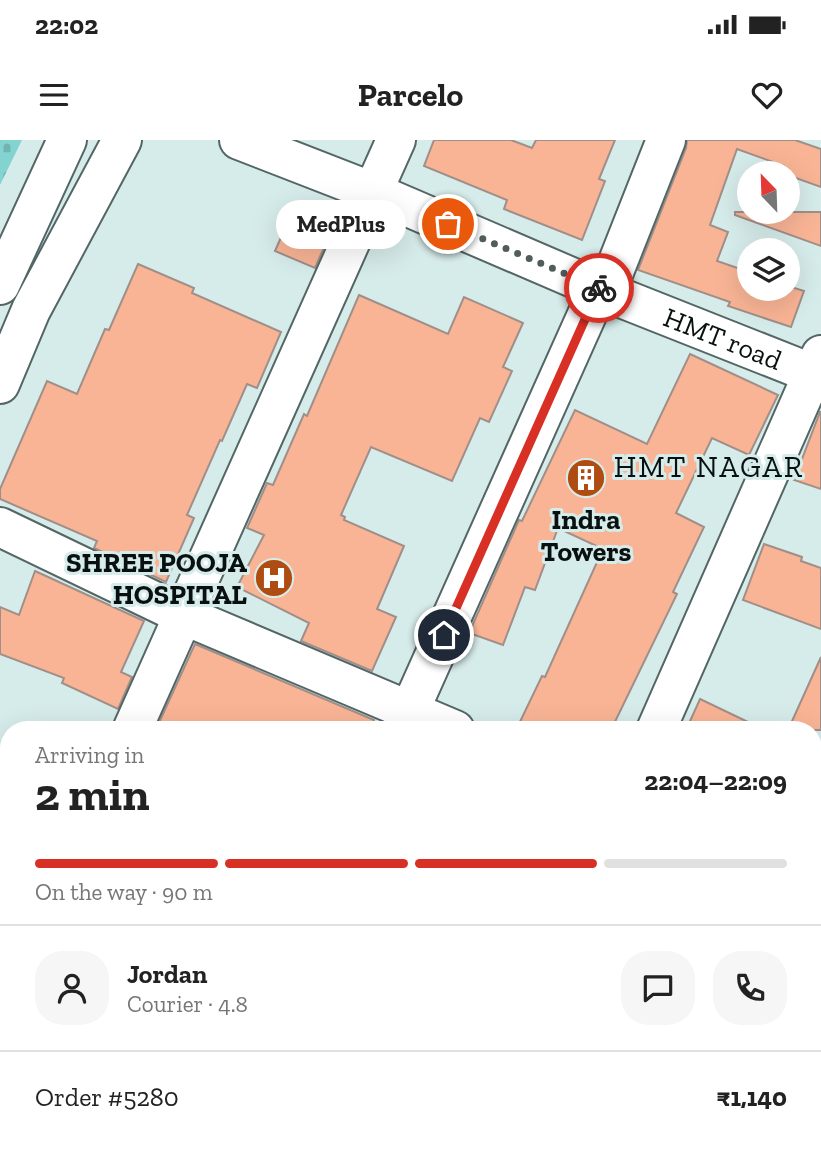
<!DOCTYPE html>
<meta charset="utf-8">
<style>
:root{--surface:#fff;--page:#f6f6f6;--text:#222;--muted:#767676;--line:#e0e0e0;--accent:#d93025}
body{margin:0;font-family:"Zilla Slab",serif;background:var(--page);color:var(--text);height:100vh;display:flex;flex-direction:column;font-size:26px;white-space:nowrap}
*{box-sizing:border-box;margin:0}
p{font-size:23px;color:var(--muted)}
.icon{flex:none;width:38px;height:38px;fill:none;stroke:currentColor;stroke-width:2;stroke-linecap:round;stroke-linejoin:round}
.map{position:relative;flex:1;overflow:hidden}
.drawer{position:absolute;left:0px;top:581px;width:822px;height:436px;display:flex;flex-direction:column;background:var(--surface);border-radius:28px 28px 0 0;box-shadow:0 7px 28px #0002}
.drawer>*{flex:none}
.needle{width:46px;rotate:337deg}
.fabs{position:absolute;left:737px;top:21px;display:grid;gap:14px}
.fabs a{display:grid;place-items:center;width:63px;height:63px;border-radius:50%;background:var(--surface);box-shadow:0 7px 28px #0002;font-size:35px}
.pin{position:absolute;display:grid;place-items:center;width:60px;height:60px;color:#fff;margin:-30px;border:4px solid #fff;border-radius:50%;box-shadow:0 2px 7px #0007}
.courier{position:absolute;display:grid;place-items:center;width:70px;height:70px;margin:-35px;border:5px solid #d93025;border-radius:50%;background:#fff;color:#222;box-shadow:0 2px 9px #0007}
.bubble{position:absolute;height:49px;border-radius:24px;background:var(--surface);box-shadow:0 7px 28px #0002;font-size:23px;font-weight:700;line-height:49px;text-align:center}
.head em{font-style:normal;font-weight:700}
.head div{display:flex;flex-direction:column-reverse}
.head{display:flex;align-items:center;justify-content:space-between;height:119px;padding:0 35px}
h1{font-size:46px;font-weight:700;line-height:52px}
.bar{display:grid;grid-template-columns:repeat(4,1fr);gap:10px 7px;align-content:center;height:84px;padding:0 35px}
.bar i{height:9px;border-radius:5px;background:var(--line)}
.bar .current{background:var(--accent)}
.bar p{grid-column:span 4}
.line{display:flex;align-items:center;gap:18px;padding:0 35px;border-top:2px solid var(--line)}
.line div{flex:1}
.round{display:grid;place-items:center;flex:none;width:74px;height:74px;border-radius:28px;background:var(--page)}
.status{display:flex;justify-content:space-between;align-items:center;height:49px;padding:0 35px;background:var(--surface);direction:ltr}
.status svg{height:19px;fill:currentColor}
header{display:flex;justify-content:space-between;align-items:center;height:91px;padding:0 35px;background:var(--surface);font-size:32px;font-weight:700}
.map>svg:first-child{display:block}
.grass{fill:url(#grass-tufts)}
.cemetery{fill:url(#cemetery-stones)}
.building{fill:#f9b495;stroke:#a08f88;stroke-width:2}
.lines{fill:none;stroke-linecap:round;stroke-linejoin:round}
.minor-casing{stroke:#536665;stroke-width:42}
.major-casing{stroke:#536665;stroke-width:42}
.minor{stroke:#fff;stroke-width:38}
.major{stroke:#fff;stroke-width:38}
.done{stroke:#515d5c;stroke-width:7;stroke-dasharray:0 12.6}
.route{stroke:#d93025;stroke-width:9}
.labels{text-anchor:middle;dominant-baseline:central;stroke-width:6;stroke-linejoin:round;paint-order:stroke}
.street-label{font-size:28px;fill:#091010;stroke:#d6ecea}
.poi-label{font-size:28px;font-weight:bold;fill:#091010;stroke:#d6ecea}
.neighbourhood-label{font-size:30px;letter-spacing:2px;fill:#091010;stroke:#d6ecea}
</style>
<div class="status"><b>22:02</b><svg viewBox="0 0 49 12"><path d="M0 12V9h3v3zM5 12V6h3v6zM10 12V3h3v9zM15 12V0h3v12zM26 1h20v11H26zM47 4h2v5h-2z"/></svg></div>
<header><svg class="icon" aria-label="menu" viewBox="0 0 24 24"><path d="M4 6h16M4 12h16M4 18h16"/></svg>Parcelo<svg class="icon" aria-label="heart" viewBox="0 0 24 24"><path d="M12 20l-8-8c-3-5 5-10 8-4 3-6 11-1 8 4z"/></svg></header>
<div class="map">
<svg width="821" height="1016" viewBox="0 0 821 1016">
<defs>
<pattern id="grass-tufts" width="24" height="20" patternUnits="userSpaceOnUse" patternTransform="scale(1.75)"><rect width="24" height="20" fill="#83d4d0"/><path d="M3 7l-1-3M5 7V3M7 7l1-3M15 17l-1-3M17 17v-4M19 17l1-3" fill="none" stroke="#70b5b2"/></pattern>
<pattern id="cemetery-stones" width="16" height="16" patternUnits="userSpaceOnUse" patternTransform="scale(1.75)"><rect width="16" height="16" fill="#83d4d0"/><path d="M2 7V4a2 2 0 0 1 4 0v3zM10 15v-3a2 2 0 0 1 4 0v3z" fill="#70b5b2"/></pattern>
</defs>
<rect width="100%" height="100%" fill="#d6ecea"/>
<polygon class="grass" points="363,1008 553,1008 551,1016 380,1016"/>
<polygon class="cemetery" points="0,0 22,0 0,45"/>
<g class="building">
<polygon points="434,0 511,0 532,8 536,0 615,0 599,39 605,41 582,100 504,69 507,60 424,26"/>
<polygon points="687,0 795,0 821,9 821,47 782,33 784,26 737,9 710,85 728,92 717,121 749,132 749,149 788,149 788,146 804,151 791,187 728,166 730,162 638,130 686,8"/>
<polygon points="292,72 332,89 315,128 275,111"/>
<polygon points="735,72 821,72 821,106 735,75"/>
<polygon points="138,124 194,148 192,153 281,192 257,248 247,244 222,301 220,300 187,375 194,378 166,442 94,408 97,401 0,359 0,349 47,241 77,254 105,189 109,190"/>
<polygon points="359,155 448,194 464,157 523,183 503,227 512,231 489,282 480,278 452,341 371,307 341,375 345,377 344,380 404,406 377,469 396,477 372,531 301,501 309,483 237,447 264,395 247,388 267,343 273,345 304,274 307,276"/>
<polygon points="690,214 778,255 749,315 712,298 676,373 704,387 673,452 677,454 611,590 516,590 542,536 545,537 603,409 558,388 535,450 525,447 503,505 469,493 519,380 522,381 575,270 647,304"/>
<polygon points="820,272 821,272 821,349 794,340"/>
<polygon points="764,404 802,417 801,421 821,428 821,489 743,460"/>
<polygon points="35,431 144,481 121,532 132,537 118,569 62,543 64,538 0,514 0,467 19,475"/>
<polygon points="195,504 374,580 369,590 164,590 157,587"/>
<polygon points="821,517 821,590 788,590"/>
<polygon points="700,559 765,590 686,590"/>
</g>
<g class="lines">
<g class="minor-casing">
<g id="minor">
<path id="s1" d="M239 0 373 52 606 152 821 237"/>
<polyline points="606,152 666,0"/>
<polyline points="0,387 183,475 455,590"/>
<polyline points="132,590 396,0"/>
<polyline points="401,590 599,148"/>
<polyline points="656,590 821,215"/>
<polyline points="814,818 821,820"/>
<polyline points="0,884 9,864"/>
<polyline points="587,1008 605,1016"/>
<polyline points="199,1016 203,1008"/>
</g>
</g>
<g class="major-casing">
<g id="major">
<polyline points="0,145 67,0"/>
<polyline points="0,244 31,170 122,0"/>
</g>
</g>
<use href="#minor" class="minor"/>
<use href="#major" class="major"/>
</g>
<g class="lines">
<polyline class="done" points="448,84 599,148"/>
<polyline class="route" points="444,495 599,148"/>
</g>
<defs>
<g id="building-disc" transform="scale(2.0125)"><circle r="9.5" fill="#ae4c11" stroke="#d6ecea"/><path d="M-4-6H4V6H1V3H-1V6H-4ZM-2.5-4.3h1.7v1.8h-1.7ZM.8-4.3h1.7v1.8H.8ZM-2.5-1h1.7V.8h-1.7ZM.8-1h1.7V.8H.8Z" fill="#fff"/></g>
<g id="hospital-disc" transform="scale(2.0125)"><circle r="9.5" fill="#ae4c11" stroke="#d6ecea"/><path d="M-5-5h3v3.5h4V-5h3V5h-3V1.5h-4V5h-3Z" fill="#fff"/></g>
</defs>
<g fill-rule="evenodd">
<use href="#building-disc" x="586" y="338"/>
<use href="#hospital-disc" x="274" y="438"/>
</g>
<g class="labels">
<g class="street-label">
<text stroke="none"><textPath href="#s1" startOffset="523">HMT road</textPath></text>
</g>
<g class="poi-label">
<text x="586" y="379">Indra<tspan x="586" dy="32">Towers</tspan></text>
<text x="247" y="422" text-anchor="end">SHREE POOJA<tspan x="247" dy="32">HOSPITAL</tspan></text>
</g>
<g class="neighbourhood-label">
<text x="709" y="327">HMT NAGAR</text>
</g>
</g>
</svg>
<div class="fabs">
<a><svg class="needle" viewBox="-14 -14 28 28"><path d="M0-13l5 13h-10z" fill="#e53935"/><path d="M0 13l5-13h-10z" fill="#767676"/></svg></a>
<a><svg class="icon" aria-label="layers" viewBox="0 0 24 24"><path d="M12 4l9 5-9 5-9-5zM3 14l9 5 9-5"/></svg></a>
</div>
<div class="pin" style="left:448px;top:84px;background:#ea580c"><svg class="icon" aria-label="bag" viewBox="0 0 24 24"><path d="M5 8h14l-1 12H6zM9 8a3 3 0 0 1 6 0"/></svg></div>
<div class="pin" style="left:444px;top:495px;background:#1f2937"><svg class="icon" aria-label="home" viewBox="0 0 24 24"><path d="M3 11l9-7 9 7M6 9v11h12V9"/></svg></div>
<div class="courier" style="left:599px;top:148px"><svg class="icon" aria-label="bike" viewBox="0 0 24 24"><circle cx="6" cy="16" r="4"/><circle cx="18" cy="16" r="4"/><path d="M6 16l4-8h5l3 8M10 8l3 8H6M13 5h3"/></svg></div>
<div class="bubble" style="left:276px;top:60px;width:130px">MedPlus</div>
<section class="drawer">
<div class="head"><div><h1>2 min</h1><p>Arriving in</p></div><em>22:04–22:09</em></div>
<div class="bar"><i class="current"></i><i class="current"></i><i class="current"></i><i></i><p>On the way · 90 m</p></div>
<div class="line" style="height:126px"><a class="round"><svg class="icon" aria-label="person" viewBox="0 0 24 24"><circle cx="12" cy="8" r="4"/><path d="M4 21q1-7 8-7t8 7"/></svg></a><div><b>Jordan</b><p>Courier · 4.8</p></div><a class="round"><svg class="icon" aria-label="chat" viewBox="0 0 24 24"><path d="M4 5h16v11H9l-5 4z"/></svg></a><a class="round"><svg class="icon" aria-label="phone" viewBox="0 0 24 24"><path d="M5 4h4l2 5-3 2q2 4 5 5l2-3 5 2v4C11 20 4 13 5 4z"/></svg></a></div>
<div class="line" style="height:91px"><div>Order #5280</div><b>₹1,140</b></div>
</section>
</div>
